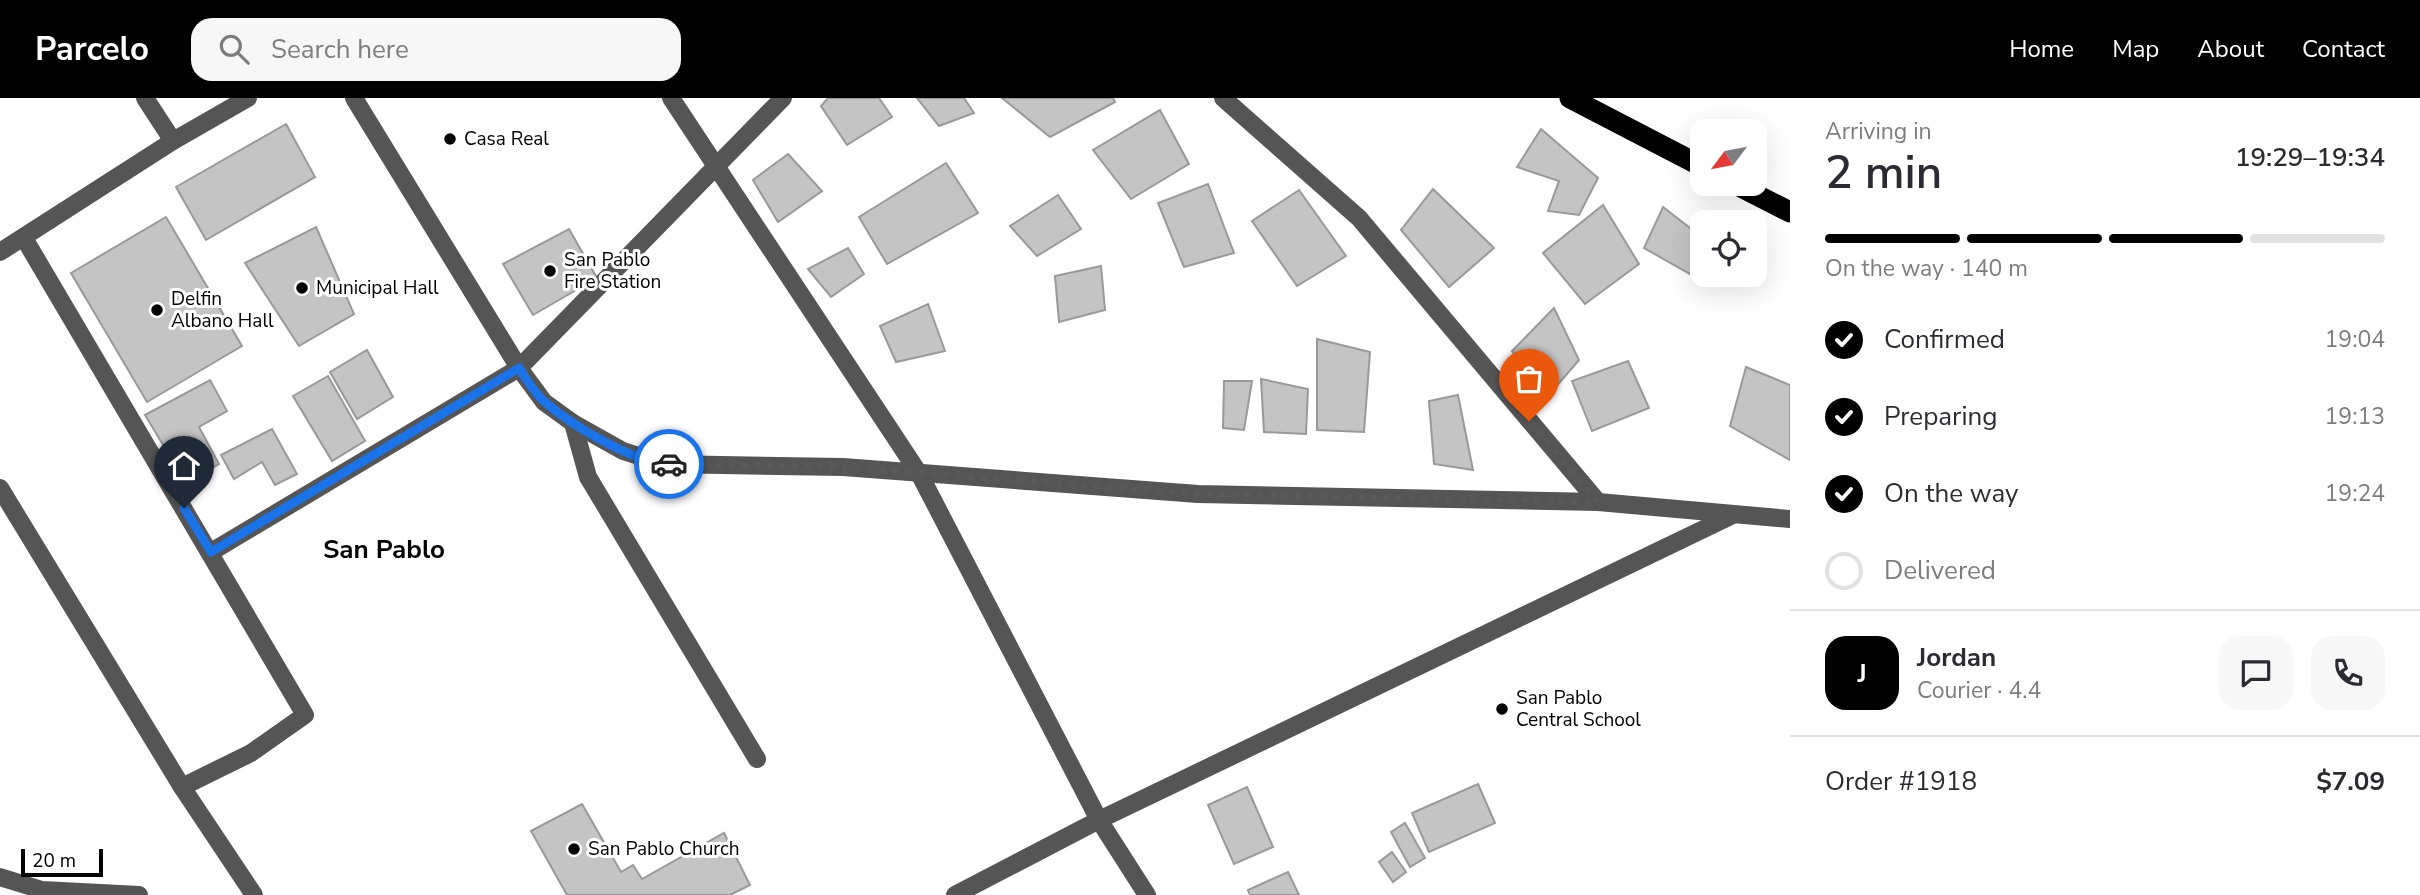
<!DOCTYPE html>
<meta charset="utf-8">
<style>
:root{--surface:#fff;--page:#f7f7f7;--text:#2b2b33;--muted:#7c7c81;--line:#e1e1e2;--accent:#000}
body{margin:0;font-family:"Nunito Sans",sans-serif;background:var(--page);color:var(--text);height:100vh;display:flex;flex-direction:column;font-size:26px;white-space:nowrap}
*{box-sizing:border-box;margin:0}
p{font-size:23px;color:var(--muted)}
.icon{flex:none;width:38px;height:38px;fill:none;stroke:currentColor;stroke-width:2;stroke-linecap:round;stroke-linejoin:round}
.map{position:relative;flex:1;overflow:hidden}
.details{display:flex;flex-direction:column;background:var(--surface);width:630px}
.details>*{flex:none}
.needle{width:46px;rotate:238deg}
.tools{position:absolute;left:1690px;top:21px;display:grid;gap:14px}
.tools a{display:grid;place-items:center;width:77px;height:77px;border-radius:14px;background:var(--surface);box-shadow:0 7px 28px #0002;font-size:35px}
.scale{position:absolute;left:21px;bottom:18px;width:82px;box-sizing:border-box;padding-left:7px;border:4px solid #000;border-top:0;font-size:19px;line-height:24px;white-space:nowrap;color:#000;-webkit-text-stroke:5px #fff;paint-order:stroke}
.pin{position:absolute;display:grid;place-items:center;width:60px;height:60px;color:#fff;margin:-72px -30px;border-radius:50% 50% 50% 0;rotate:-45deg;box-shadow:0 0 7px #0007}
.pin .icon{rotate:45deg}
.courier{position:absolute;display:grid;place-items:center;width:70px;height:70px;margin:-35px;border:5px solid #1a73e8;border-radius:50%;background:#fff;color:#222;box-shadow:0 2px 9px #0007}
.summary em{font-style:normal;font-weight:600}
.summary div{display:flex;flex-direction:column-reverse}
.summary{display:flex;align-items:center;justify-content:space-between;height:119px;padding:0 35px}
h1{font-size:46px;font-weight:600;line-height:52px}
.bar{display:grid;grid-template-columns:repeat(4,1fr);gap:10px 7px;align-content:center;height:84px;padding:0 35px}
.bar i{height:9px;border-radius:5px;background:var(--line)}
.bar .selected{background:var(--accent)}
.bar p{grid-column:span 4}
.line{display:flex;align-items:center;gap:18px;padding:0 35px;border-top:2px solid var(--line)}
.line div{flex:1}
.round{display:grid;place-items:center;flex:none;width:74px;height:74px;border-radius:21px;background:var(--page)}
ol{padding:0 35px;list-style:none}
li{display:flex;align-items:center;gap:21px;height:77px}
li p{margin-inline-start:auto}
li .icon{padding:7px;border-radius:50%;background:var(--accent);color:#fff;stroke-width:4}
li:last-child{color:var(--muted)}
li i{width:38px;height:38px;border:4px solid var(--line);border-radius:50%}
header{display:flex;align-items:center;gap:42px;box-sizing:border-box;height:98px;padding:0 35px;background:var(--accent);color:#fff}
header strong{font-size:33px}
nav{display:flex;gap:38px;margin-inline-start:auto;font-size:24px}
.search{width:490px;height:63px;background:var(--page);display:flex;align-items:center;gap:18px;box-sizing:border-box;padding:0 24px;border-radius:21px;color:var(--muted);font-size:26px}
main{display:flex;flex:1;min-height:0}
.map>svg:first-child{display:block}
.building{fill:#c4c4c4;stroke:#999;stroke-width:2}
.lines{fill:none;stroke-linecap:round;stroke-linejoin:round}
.minor{stroke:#555;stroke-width:18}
.highway{stroke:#000;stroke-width:21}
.done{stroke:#595959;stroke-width:7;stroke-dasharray:0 12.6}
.route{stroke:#1a73e8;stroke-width:9}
.poi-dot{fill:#000;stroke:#fff;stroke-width:2.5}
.labels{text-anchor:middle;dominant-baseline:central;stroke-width:6;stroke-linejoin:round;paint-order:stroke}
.poi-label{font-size:19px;fill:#000;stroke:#fff;text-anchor:start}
.district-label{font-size:26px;font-weight:bold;fill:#000;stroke:#fff}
</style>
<header>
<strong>Parcelo</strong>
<div class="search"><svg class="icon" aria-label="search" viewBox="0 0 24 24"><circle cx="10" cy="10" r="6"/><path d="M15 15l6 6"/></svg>Search here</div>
<nav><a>Home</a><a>Map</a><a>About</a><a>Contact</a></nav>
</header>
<main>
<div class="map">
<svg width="1790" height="797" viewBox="0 0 1790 797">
<rect width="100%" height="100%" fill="#fff"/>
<g class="building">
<polygon points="828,0 879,0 892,19 847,47 821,8"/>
<polygon points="917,0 964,0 974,15 939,28"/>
<polygon points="1002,0 1113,0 1115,4 1050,39"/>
<polygon points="1160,12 1189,66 1131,101 1093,52"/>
<polygon points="286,26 315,79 206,142 176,89"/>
<polygon points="1541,31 1598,80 1579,117 1548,113 1559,83 1517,69"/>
<polygon points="788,56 822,93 778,124 753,82"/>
<polygon points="946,65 978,115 887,166 859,119"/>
<polygon points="1208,86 1234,155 1184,169 1158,105"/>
<polygon points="1433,91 1494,150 1449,189 1401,132"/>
<polygon points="1299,92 1346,158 1297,188 1252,123"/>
<polygon points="1058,97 1081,131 1037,158 1010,128"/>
<polygon points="1603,107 1639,166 1585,206 1543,155"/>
<polygon points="1663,109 1703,140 1703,148 1690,176 1644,150"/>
<polygon points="166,119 242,248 147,304 71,175"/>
<polygon points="316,129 354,216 299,248 245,165"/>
<polygon points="569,131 597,180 533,217 503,166"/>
<polygon points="848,150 864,176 831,199 808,171"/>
<polygon points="1101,168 1105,212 1059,224 1055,178"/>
<polygon points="928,206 945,253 896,264 880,228"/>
<polygon points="1554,210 1579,262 1548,298 1512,253"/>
<polygon points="1317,241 1370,254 1364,334 1317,332"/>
<polygon points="367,252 393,299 357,321 330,274"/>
<polygon points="1628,263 1649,310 1592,333 1572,283"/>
<polygon points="1746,269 1790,287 1790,362 1730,328"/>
<polygon points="328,278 365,343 332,363 293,298"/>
<polygon points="1261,281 1308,291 1306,336 1264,334"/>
<polygon points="210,282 227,313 199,329 219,366 186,385 145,317"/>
<polygon points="1224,283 1252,283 1244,332 1223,330"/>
<polygon points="1458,297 1473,372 1434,366 1429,303"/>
<polygon points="272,331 297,376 275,387 262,364 234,381 221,357"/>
<polygon points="1478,686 1495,725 1429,754 1412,715"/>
<polygon points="1247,689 1273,749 1234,766 1208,707"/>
<polygon points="582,706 621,774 633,767 642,781 724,735 750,787 730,797 567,797 531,733"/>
<polygon points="1405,725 1425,760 1410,769 1391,734"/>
<polygon points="1392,754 1406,774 1393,784 1379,764"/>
<polygon points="1288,774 1299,797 1250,797 1248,792"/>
</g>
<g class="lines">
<g class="minor">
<polyline points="145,0 173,43"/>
<polyline points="354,0 519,270 544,304 573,325 623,353 664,366 843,369 1198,396 1598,404 1790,421"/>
<polyline points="671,0 920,377 1099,722 1147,797"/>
<polyline points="1223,0 1359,120 1598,404"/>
<polyline points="24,140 305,617 251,655 182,689"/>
<polyline points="0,154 173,43 248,0"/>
<polyline points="573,325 588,379 757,661"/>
<polyline points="0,390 182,689 254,797"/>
<polyline points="211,454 519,270 783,0"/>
<polyline points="0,779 42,792 139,797"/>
<polyline points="955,797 1099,722 1733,417"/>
</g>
<g class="highway">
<polyline points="1570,0 1703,69"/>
<polyline points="1735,86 1790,114"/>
</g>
</g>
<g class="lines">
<polyline class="done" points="669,366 843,369 1198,396 1598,404 1529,323"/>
<path class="route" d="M184 410 211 454 519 270C527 282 535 296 546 305 573 328 634 365 669 366"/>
</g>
<g class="poi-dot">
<circle cx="450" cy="41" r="7"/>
<circle cx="550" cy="173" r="7"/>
<circle cx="302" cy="190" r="7"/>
<circle cx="157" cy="212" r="7"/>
<circle cx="1502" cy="611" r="7"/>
<circle cx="574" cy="751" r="7"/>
</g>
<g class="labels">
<g class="poi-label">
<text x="464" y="41">Casa Real</text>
<text x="564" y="162">San Pablo<tspan x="564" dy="22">Fire Station</tspan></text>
<text x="316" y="190">Municipal Hall</text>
<text x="171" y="201">Delfin<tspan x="171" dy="22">Albano Hall</tspan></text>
<text x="1516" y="600">San Pablo<tspan x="1516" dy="22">Central School</tspan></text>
<text x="588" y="751">San Pablo Church</text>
</g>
<g class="district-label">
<text x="384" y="451">San Pablo</text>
</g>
</g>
</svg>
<div class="tools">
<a><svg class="needle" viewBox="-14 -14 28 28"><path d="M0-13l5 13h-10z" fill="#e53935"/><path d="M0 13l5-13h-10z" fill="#7c7c81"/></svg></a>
<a><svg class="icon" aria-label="locate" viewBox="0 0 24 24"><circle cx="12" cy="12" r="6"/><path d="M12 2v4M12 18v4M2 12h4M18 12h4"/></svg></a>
</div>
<div class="scale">20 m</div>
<div class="pin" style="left:1529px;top:323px;background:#ea580c"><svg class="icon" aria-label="bag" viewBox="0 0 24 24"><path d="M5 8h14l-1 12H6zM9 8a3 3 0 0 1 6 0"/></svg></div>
<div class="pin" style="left:184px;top:410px;background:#1f2937"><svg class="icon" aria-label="home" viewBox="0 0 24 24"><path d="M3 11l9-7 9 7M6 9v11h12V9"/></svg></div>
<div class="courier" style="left:669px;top:366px"><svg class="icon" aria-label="car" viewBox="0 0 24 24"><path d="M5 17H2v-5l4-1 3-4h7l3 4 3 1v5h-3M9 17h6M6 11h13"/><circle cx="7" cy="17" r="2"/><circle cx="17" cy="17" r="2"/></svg></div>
</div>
<section class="details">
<div class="summary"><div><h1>2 min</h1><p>Arriving in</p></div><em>19:29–19:34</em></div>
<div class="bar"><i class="selected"></i><i class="selected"></i><i class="selected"></i><i></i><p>On the way · 140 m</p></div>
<ol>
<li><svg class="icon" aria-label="check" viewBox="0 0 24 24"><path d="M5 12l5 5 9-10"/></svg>Confirmed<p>19:04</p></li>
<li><svg class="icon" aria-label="check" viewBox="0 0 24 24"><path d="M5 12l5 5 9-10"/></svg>Preparing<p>19:13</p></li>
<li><svg class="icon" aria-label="check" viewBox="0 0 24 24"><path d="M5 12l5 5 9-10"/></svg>On the way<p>19:24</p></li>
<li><i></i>Delivered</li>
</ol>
<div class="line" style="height:126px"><b class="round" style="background:var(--accent);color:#fff">J</b><div><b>Jordan</b><p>Courier · 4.4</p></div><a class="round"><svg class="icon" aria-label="chat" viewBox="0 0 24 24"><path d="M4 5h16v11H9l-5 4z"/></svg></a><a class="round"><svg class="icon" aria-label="phone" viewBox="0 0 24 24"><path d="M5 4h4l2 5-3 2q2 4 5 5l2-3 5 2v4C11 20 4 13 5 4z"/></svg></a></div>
<div class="line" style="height:91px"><div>Order #1918</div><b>$7.09</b></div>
</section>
</main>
